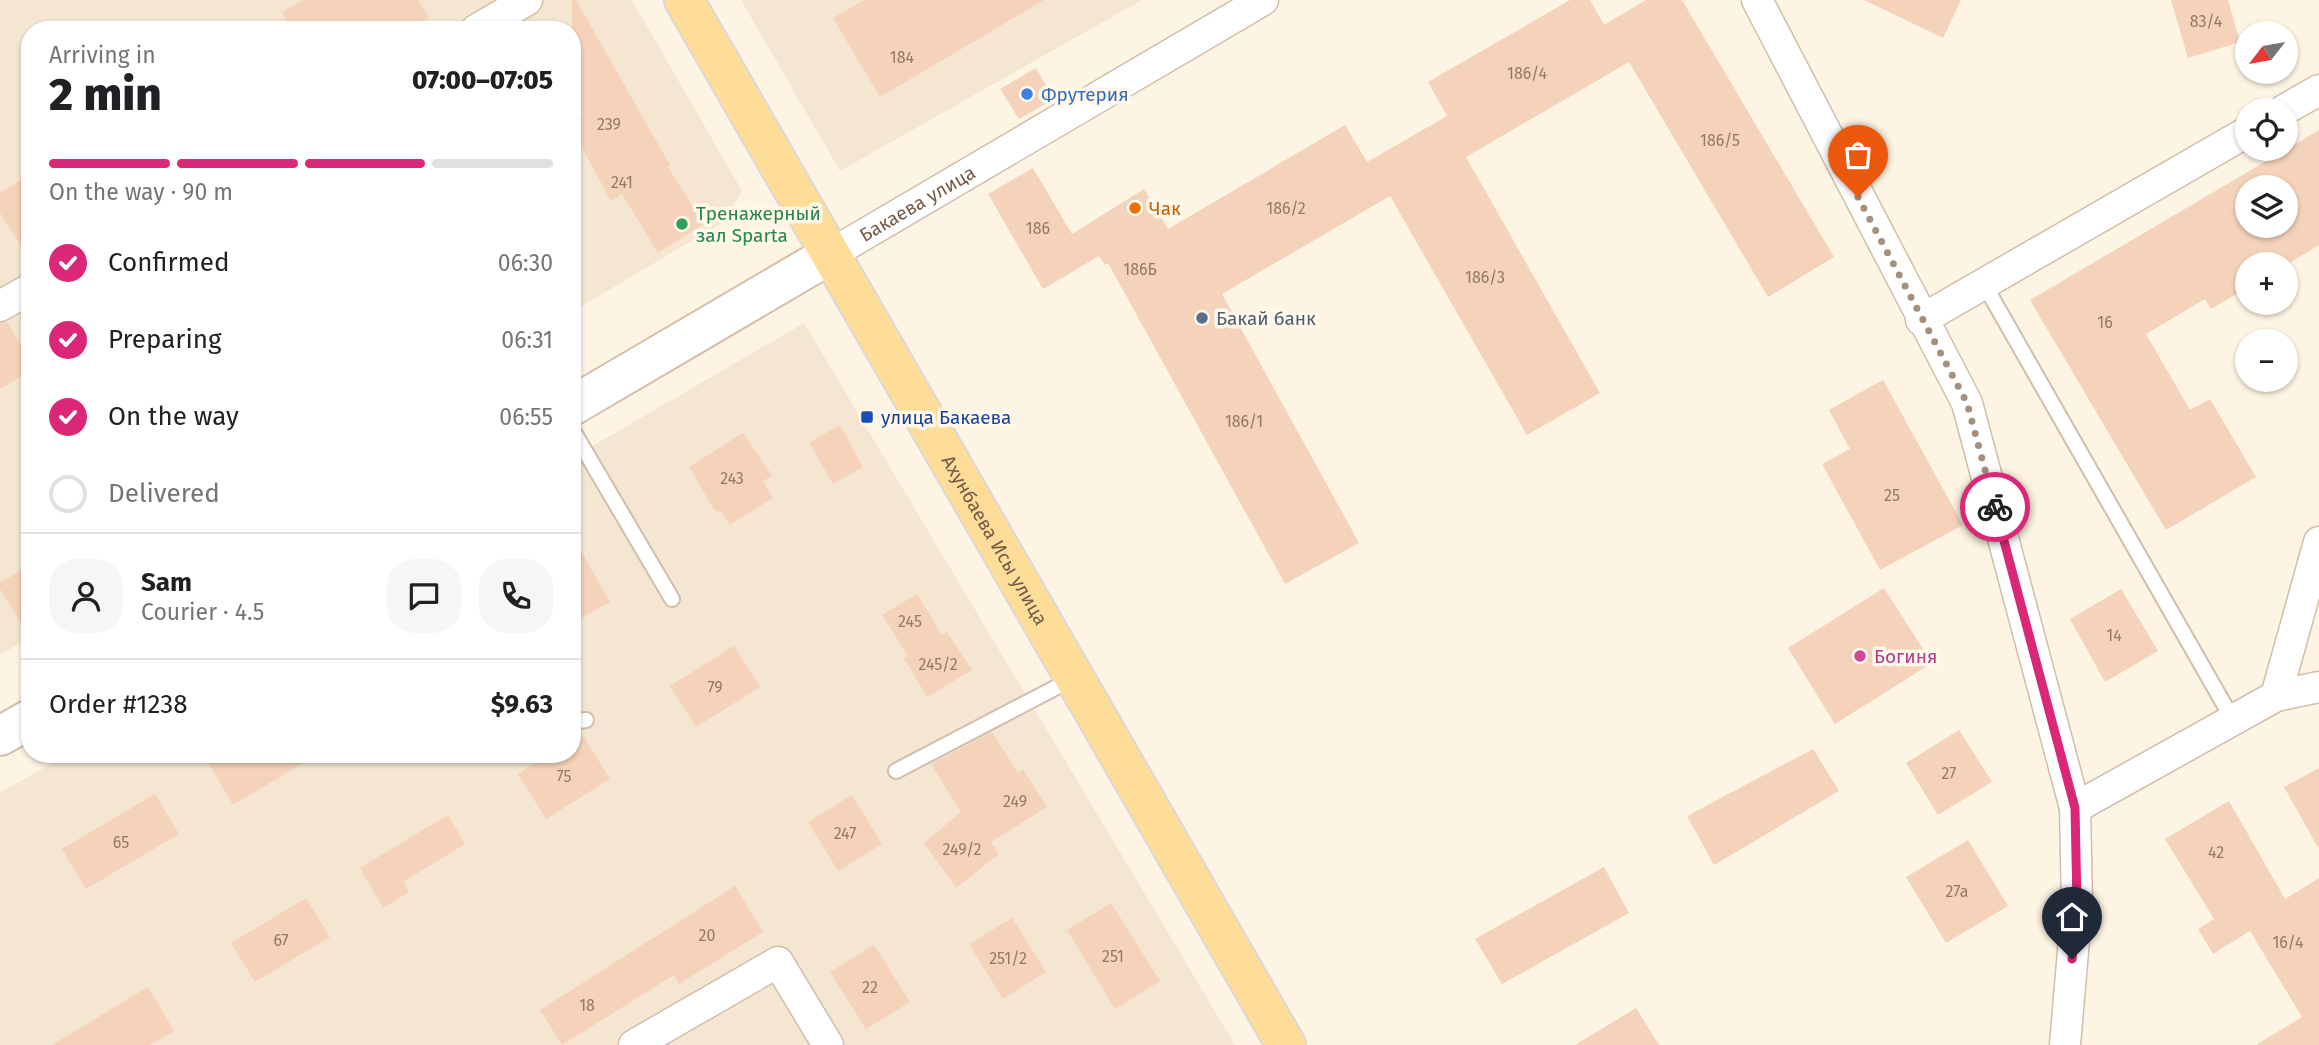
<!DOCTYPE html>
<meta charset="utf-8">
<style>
:root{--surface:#fff;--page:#f6f6f6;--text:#202124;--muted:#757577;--line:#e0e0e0;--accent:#db2777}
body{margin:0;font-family:"Fira Sans",sans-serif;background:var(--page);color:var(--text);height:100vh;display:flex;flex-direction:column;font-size:26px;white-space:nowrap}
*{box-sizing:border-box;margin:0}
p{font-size:23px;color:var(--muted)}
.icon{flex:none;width:38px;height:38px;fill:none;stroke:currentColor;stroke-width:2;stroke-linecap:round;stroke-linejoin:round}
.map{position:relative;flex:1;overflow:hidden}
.side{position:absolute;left:21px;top:21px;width:560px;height:742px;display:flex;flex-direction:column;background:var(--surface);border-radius:28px;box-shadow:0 2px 5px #0004}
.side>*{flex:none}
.needle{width:46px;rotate:239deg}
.tools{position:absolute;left:2235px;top:21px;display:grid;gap:14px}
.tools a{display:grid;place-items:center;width:63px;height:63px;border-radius:50%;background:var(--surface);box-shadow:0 2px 5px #0004;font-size:35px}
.pin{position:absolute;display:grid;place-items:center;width:60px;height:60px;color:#fff;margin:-72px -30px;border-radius:50% 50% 50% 0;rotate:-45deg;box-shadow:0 0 7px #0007}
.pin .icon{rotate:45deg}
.courier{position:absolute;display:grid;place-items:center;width:70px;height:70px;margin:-35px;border:5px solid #db2777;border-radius:50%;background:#fff;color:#222;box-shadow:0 2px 9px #0007}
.overview em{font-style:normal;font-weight:800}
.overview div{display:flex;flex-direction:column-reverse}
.overview{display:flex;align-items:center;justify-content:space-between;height:119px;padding:0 28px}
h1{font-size:46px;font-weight:800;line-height:52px}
.bar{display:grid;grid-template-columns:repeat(4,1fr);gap:10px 7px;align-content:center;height:84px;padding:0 28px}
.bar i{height:9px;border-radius:5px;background:var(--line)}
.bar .on{background:var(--accent)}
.bar p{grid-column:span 4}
.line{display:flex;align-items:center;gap:18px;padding:0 28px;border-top:2px solid var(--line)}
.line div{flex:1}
.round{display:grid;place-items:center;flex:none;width:74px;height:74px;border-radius:28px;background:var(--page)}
ol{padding:0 28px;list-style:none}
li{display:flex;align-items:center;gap:21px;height:77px}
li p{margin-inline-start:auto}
li .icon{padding:7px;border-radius:50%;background:var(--accent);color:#fff;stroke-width:4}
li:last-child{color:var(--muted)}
li i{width:38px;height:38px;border:4px solid var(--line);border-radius:50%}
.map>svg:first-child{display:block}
.residential{fill:#f5e6d2}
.building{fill:#f4d3ba;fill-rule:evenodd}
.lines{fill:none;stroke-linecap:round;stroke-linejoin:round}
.service-casing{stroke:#d1beac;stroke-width:18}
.minor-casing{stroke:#d1beac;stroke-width:33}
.secondary-casing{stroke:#d4bea9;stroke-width:42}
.primary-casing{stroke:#ded7d3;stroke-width:42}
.service{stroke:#fff;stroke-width:14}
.minor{stroke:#fff;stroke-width:30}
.secondary{stroke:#fff;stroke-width:38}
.primary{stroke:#fedd99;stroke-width:38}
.done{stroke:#a5907e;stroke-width:7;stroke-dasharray:0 12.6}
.route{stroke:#db2777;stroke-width:9}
.shop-dot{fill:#3f7fe0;stroke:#fff8eb;stroke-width:2.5}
.food-dot{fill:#e8710a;stroke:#fff8eb;stroke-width:2.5}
.leisure-dot{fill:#2e9e5b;stroke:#fff8eb;stroke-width:2.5}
.service-dot{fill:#5c6f8a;stroke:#fff8eb;stroke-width:2.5}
.transit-dot{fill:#1a4fb4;stroke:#fff8eb;stroke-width:2.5}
.hotel-dot{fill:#d1479c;stroke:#fff8eb;stroke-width:2.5}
.labels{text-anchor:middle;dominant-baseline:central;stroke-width:7;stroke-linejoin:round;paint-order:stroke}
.number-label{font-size:16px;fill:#967864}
.shop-label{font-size:19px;fill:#366cbe;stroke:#fff8eb;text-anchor:start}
.street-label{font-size:19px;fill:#765a48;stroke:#fff8eb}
.food-label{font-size:19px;fill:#c56008;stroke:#fff8eb;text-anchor:start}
.leisure-label{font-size:19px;fill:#27864d;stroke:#fff8eb;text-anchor:start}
.service-label{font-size:19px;fill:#4e5e75;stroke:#fff8eb;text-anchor:start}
.transit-label{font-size:19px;fill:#164399;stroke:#fff8eb;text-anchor:start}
.hotel-label{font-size:19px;fill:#b23c85;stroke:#fff8eb;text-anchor:start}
</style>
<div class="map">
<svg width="2319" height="1045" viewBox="0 0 2319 1045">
<rect width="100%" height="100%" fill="#fdf4e3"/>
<g class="residential">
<polygon points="0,0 632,0 742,191 725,221 572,312 572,30 30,30 30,637 0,655"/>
<polygon points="741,0 1142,0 840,171"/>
<polygon points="804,323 1235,1045 0,1045 0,793 67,754 572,754 572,458"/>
</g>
<g class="building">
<polygon points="303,0 418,0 429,17 409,30 292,30 282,12"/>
<polygon points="572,0 576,0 670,165 668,167 704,224 658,253 622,194 611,201 572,129 572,120 583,114 572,96"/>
<polygon points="864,0 1044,0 880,97 833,18"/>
<polygon points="1570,0 1590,0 1604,25 1646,0 1682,0 1834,257 1768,297 1629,62 1466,157 1600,393 1527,435 1390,196 1222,294 1359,543 1285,584 1108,263 1105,265 1099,256 1043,289 988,194 1033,168 1072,234 1144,189 1168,229 1345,125 1367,162 1447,116 1428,82"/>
<polygon points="1864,0 1961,0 1943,38"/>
<polygon points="2171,0 2228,0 2240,42 2188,58"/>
<polygon points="1036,68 1054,99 1019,119 1000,89"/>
<path d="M2319 130V245L2286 265 2247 264V288L2211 309 2205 299 2146 334 2190 410 2210 399 2256 477 2166 530 2030 300ZM2247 187H2286V226H2247Z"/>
<polygon points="30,174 30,259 0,213 0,193"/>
<polygon points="7,322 30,360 30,371 0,389 0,323"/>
<polygon points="1883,380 1963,525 1880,570 1822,464 1850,449 1829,410"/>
<polygon points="840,425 863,467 833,484 809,443"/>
<polygon points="743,433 772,475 763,482 773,498 730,525 722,512 715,511 689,467"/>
<polygon points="572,535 610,602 572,623"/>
<polygon points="30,565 30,638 0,589 0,583"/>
<polygon points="1884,588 1932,663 1835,724 1788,648"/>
<polygon points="2121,589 2158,651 2105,682 2070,619"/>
<polygon points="917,594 942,635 947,632 972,670 927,697 904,658 908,656 882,615"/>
<polygon points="734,646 760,687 696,727 670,686"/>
<polygon points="1959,730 1992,782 1938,815 1906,763"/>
<polygon points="572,731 580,731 610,779 546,819 518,774 549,754 572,754"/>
<polygon points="992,732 1018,773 1023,769 1047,807 991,842 999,854 956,888 924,843 961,812 931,764"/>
<polygon points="1813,749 1839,791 1714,865 1687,816"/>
<polygon points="203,754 318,754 233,805"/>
<polygon points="2319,768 2319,849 2284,787"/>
<polygon points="155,794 179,834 86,889 62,849"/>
<polygon points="852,795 882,844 838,871 808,822"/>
<polygon points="2229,801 2285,899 2319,878 2319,1045 2256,1045 2302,1017 2250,931 2213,954 2198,929 2214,919 2165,839"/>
<polygon points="448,815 465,844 403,882 409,892 383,908 360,868"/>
<polygon points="1968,840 2008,906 1946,943 1906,877"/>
<polygon points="1604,867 1629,913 1502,984 1475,939"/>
<polygon points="735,886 763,932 679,984 674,975 562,1045 540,1010"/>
<polygon points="306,898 330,937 255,982 231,943"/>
<polygon points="1111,903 1160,981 1115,1009 1067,930"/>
<polygon points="1012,918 1046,972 1003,999 969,944"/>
<polygon points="874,945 910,1002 866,1029 830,972"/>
<polygon points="148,987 174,1031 150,1045 52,1045"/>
<polygon points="1636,1008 1659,1045 1575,1045"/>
</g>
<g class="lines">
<g class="service-casing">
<g id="service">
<polyline points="1984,284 2233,720"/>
<polyline points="572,429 672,599"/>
<polyline points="572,722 586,720"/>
<polyline points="896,771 1074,678"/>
</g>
</g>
<g class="minor-casing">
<g id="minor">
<polyline points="1757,0 1967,403 2075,808 2077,904 2065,1045"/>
<polyline points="476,30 527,0"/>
<polyline points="2284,110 2319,90"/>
<path id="s1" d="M831 254 1263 0"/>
<polyline points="0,306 30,289"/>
<polyline points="1921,320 2247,132"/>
<polyline points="2276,696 2319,687"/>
<polyline points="2075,808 2276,696 2319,542"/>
<polyline points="634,1045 778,962 828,1045"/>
</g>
</g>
<g class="secondary-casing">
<g id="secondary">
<polyline points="572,406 831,254"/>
<polyline points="0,736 30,719"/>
</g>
</g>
<g class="primary-casing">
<g id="primary">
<path id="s2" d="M684 0 1286 1045"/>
</g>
</g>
<use href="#service" class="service"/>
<use href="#minor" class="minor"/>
<use href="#secondary" class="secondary"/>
<use href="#primary" class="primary"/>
</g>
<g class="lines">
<polyline class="done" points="1858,197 1967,403 1995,507"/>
<polyline class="route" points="1995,507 2075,808 2077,904 2072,959"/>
</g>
<circle class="shop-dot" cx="1027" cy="94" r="7"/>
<circle class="food-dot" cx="1135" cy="208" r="7"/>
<circle class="leisure-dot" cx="682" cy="224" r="7"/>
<circle class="service-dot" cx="1202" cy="318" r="7"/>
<rect class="transit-dot" x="860" y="410" width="14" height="14" rx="3.5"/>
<circle class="hotel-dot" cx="1860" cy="656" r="7"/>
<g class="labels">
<g class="number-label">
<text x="2206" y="21">83/4</text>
<text x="902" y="57">184</text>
<text x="1527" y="73">186/4</text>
<text x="609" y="124">239</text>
<text x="1720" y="140">186/5</text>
<text x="622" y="182">241</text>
<text x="1286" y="208">186/2</text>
<text x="1038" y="228">186</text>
<text x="1140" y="269">186Б</text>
<text x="1485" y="277">186/3</text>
<text x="2105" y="322">16</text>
<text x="1244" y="421">186/1</text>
<text x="732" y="478">243</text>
<text x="1892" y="495">25</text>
<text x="910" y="621">245</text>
<text x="2114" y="635">14</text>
<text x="938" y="664">245/2</text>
<text x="715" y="687">79</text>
<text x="1949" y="773">27</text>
<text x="564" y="776">75</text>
<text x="1015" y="801">249</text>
<text x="845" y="833">247</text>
<text x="121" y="842">65</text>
<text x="962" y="849">249/2</text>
<text x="2216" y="852">42</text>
<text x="1957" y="891">27а</text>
<text x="707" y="935">20</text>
<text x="281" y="940">67</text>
<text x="2288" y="942">16/4</text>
<text x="1113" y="956">251</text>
<text x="1008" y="958">251/2</text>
<text x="870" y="987">22</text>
<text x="587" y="1005">18</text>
</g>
<g class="shop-label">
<text x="1041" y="94">Фрутерия</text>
</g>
<g class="street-label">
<text stroke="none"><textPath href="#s1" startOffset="100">Бакаева улица</textPath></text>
<text stroke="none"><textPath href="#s2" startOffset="623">Ахунбаева Исы улица</textPath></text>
</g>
<g class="food-label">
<text x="1149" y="208">Чак</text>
</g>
<g class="leisure-label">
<text x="696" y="213">Тренажерный<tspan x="696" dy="22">зал Sparta</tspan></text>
</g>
<g class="service-label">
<text x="1216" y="318">Бакай банк</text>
</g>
<g class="transit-label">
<text x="881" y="417">улица Бакаева</text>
</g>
<g class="hotel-label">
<text x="1874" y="656">Богиня</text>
</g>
</g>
</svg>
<div class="tools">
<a><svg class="needle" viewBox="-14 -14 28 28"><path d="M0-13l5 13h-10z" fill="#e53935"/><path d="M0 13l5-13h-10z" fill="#757577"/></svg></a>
<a><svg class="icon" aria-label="locate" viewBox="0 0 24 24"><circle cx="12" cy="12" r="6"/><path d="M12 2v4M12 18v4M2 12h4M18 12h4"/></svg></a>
<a><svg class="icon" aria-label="layers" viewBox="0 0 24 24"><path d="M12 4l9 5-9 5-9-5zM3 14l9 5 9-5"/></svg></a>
<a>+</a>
<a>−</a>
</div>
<div class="pin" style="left:1858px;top:197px;background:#ea580c"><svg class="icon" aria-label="bag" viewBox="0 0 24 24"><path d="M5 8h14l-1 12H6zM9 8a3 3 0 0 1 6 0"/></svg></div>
<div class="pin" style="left:2072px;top:959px;background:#1f2937"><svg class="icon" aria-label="home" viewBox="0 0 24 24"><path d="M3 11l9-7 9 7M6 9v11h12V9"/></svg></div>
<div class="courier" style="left:1995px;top:507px"><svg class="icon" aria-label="bike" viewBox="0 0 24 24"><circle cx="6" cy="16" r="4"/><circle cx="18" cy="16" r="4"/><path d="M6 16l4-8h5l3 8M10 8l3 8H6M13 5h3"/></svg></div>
<section class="side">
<div class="overview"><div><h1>2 min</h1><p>Arriving in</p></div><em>07:00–07:05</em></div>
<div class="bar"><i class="on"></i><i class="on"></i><i class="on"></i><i></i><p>On the way · 90 m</p></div>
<ol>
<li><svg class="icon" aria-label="check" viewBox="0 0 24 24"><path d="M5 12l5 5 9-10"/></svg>Confirmed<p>06:30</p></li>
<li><svg class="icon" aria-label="check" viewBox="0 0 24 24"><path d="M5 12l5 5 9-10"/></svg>Preparing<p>06:31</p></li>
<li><svg class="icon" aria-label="check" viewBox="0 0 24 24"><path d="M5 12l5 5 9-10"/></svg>On the way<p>06:55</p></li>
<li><i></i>Delivered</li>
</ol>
<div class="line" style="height:126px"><a class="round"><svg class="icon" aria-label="person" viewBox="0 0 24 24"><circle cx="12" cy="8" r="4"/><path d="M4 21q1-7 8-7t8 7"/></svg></a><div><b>Sam</b><p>Courier · 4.5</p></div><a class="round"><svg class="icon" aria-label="chat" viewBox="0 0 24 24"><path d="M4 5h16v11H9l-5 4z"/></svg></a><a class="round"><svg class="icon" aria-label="phone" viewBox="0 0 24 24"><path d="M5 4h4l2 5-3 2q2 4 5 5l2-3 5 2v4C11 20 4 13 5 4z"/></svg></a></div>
<div class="line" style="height:91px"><div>Order #1238</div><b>$9.63</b></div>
</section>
</div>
